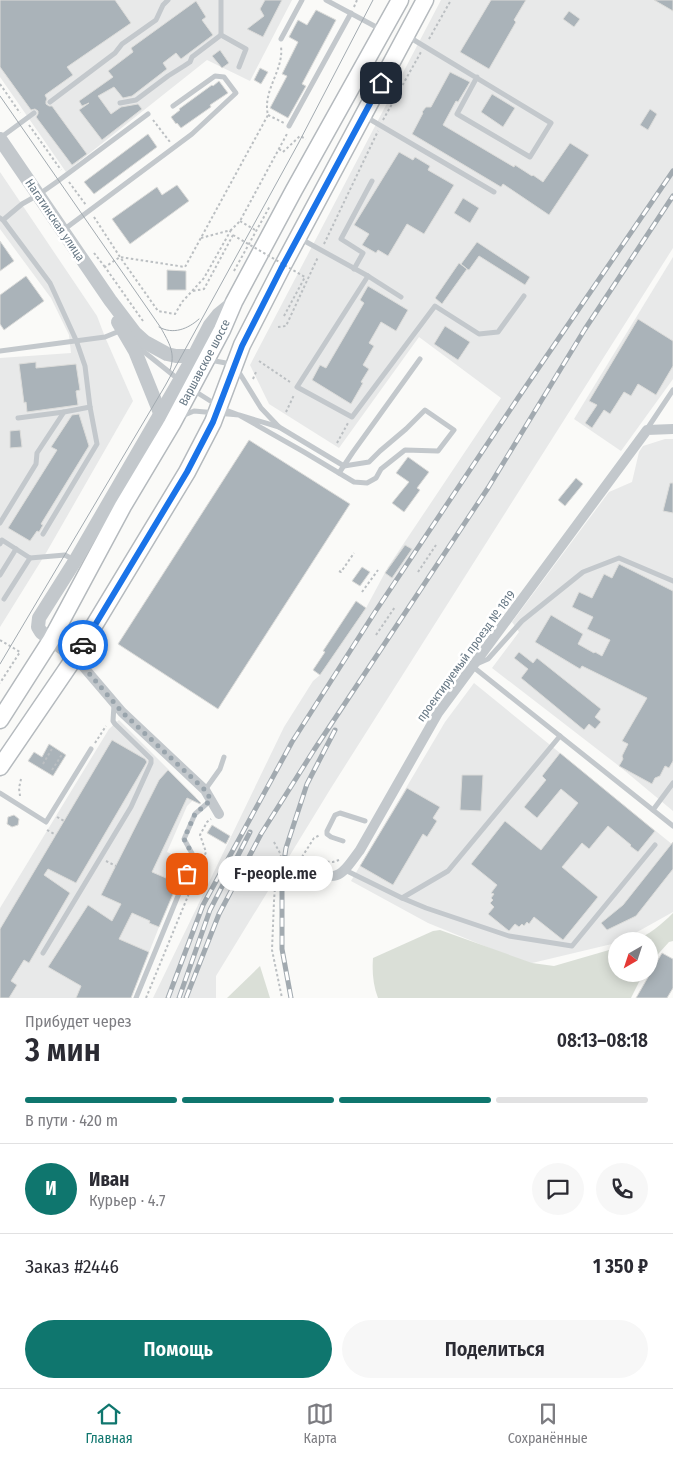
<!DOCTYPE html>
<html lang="ru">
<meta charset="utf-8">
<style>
:root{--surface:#fff;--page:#f7f7f7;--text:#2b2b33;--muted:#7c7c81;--line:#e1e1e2;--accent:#0f766e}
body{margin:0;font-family:"Fira Sans Condensed",sans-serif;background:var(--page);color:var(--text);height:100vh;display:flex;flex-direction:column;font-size:19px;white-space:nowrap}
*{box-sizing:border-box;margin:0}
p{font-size:16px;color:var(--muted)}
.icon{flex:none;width:28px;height:28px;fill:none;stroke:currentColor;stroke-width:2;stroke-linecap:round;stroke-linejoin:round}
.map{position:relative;height:998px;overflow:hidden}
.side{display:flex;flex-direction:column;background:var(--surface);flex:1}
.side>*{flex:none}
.needle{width:32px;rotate:219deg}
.fabs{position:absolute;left:608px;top:932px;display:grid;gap:10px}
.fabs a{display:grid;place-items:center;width:50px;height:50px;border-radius:50%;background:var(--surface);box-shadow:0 2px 12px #0003;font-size:25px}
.pin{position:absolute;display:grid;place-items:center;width:42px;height:42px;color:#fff;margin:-21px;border-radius:10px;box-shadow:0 2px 8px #0006}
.courier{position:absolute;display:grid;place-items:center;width:50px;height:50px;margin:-25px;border:4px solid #1a73e8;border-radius:50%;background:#fff;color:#222;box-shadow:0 1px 6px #0007}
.bubble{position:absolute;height:35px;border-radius:18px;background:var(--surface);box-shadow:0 2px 12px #0003;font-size:16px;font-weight:600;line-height:35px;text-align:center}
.head em{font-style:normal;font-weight:600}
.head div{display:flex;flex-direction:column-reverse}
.head{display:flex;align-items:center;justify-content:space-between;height:85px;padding:0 25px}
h1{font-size:32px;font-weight:600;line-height:38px}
.bar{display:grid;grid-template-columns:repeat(4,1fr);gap:8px 5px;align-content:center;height:60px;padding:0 25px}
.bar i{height:6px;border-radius:4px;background:var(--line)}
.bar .on{background:var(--accent)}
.bar p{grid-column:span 4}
.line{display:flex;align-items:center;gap:12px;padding:0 25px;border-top:1px solid var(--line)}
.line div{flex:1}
.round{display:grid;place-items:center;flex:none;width:52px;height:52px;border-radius:26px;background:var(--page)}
.cta{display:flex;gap:10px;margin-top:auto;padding:10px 25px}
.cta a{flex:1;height:58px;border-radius:30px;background:var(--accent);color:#fff;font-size:20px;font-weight:600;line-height:58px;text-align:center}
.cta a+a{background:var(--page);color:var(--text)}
.tab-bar{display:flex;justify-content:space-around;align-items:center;height:70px;border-top:1px solid var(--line);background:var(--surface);font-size:14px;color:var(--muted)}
.tab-bar a{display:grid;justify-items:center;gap:2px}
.tab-bar .on{color:var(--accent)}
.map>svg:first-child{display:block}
.built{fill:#e8e9e9}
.green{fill:#dadfd7}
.building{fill:#aab3b9;stroke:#dcdcda}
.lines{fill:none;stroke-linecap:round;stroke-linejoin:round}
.primary-casing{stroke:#b5babe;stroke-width:19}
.path{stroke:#bbbfc2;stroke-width:2;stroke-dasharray:2.5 2.5;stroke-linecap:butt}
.service{stroke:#c3c8cc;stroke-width:5}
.minor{stroke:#c3c8cc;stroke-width:10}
.tertiary{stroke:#c3c8cc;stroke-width:14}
.primary{stroke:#fff;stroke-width:16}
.tram{stroke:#a2aab0;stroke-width:1}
.rail-casing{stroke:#a2aab0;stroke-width:5}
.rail{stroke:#fff;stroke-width:3;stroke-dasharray:9;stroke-linecap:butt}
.path-bridge{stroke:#bbbfc2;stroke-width:2;stroke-dasharray:2.5 2.5;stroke-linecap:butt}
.done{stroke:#99a4ac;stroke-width:5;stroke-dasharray:0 9}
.route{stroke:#1a73e8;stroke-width:6}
.labels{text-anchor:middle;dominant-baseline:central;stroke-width:5;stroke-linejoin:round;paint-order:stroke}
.street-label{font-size:12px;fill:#657683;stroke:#fff}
</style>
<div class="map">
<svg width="673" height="998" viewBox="0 0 673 998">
<rect width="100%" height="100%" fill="#fafaf8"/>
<g class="built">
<polygon points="0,0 292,0 250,81 207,60 66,172 0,77"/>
<polygon points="441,0 673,0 673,248 331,788 216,976 216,998 153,998 284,727 313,681 320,675 366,608 388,567 501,398 419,337 339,448 269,404 250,365"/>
<polygon points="0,172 97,316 105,337 133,401 46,553 0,627 0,358 71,353 69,335 51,298 0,229"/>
<polygon points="673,257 673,379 621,451 574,419"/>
<polygon points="665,439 673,439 673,811 619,766 492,668 519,632 512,622 609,492 632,482 639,452 643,446"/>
<polygon points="474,683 673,845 673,912 621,941 616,941 616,943 528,964 428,923 351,881 445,722"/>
<polygon points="119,720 196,797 187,806 167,852 187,861 159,927 131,998 0,998 0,908 109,729"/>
</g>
<g class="green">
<path d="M673 913V941L669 942 649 964V941H633C649 935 661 925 673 913Z"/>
<path d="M440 930 532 963 554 966 616 948V974H643L631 998H378C373 985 372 972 373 958L433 931Z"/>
<polygon points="260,966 270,998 227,998"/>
</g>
<g class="building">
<polygon points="0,0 115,0 131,23 67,67 73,75 45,95 47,99 46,101 46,104 49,106 52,106 87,154 72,165 36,117 38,114 38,111 35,109 31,110 0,67"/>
<polygon points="265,0 282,0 263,37 247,29 264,16 260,9"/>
<polygon points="491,0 526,0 514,20 516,22 489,69 460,52"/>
<polygon points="654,0 673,0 673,11"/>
<polygon points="196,1 206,17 202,20 213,35 181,59 176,53 163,63 167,69 132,96 123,98 114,87 98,96 111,114 121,107 138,104 142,109 102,140 79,110 89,103 82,106 79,101 113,77 108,71 133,52 131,48"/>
<polygon points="316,10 336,20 302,84 306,86 288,118 270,108 287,76 282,74 298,42 289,37 298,20 307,25"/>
<polygon points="569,11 580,19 574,27 563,19"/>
<polygon points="220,50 229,63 222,68 212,56"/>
<polygon points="260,68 268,72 261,84 254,80"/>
<polygon points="450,72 470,82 458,102 456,101 443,125 514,167 515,165 532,176 533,175 543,182 570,143 589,155 549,215 503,184 501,187 412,134 423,113 422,112 426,107 431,107"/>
<polygon points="219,81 228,93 210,105 211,107 181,128 177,123 176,124 171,117 180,110 179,109 212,85 213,86"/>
<polygon points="492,94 515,108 503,127 481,112"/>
<polygon points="650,109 657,114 648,130 640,125"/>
<polygon points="148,134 157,147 94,194 84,182"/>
<polygon points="399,152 413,160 415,157 430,166 428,170 454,185 424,234 407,224 388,256 378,250 376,253 362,245 369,234 354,225"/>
<polygon points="177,185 189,201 130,244 112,219 157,187 162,195"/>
<polygon points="463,198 479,208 470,223 454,213"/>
<polygon points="0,241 14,261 0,271"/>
<polygon points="477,242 530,277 525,285 479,256 469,270 467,269 442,304 435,298 459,263 467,269 461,264"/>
<polygon points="167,270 186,271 186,290 167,290"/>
<polygon points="26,276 44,301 4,330 0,324 0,295"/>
<polygon points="368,286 408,310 396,331 381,322 369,343 374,346 363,365 369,369 361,382 363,383 351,404 312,380 320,365 326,368 364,303 360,300"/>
<polygon points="638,319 673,341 673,366 656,395 638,384 631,396 624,392 610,414 604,410 592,428 585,423 597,405 589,401"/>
<polygon points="445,326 470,342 458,360 434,344"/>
<polygon points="36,362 36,368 76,364 80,390 76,391 78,405 27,412 26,402 24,403 19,364"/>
<polygon points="79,414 89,446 41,524 43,525 39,532 37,531 30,541 8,528 57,450 51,447 72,415"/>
<polygon points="20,430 22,447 10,448 10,431"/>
<polygon points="249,440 350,504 218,709 118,644"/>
<polygon points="408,457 429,472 417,488 420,490 404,512 392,503 409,482 396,473"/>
<polygon points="576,478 583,484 565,506 558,500"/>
<polygon points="670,483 673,483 673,513 663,511"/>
<polygon points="405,545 412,549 392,578 385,573"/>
<polygon points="619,564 673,591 673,761 669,768 665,766 660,776 655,778 652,784 619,766 623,759 622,756 628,744 622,741 647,698 582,666 580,669 535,642 551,615 583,634 578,644 594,653 595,652 602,656 610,640 587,629 593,617 572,607 579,592 592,598 604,574 612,578"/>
<polygon points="362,567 370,572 360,586 352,581"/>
<polygon points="356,601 366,608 320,675 313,670 325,652 323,651"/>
<polygon points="519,652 533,663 537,658 601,709 595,717 601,722 595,729 589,724 584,730 521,678 528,669 514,658"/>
<polygon points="112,740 145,759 147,762 76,883 48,869 44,875 70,893 29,963 24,960 11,981 17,985 9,998 0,998 0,929"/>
<polygon points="49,744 66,755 53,776 28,761 34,752 42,757"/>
<polygon points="560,753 655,831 638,852 630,846 631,845 608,826 589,849 582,843 562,867 598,897 563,940 534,917 529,924 527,922 524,926 522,924 519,927 515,924 509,931 488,914 494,907 490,903 493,900 491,898 494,894 491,893 497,885 471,864 505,821 541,850 578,803 561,789 537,818 524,807 546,780 542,776"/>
<polygon points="168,770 201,803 200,804 187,798 152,872 166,878 176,856 187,861 159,927 149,923 150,921 132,913 119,939 149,952 131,998 76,998 81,986 48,967 88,905 112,921 121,904 101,895 159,780"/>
<polygon points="462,775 483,775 481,811 460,810"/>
<polygon points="407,788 440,807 433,818 437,821 427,837 423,834 393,885 360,866"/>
<polygon points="14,815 19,819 18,825 12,827 7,824 8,817"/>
<polygon points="212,825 230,836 226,844 207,833"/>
<polygon points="673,842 673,869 636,916 607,930 601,923 623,905"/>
<polygon points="662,953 673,959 673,988 667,998 636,998"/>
</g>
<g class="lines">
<g class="primary-casing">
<g id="primary">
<path id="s1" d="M0 720 51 640 123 506 172 424 222 330 234 302 294 190 400 0"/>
<polyline points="0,767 75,657 187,472 213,422 242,345 281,269 425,0"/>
</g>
</g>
<g class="path">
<polyline points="354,7 357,0"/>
<polyline points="429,39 451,0"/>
<polyline points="0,84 20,113"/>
<polyline points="268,115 284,123"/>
<polyline points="153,120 170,142"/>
<polyline points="383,120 421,52"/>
<polyline points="29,125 61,170"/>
<polyline points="279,149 283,152 300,136 306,139"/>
<polyline points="69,182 86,205"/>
<polyline points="94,217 120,257 158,311 175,314 182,302 204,278 231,230"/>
<polyline points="240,221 255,230"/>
<polyline points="201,238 231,230 240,221 288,132"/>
<polyline points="324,244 378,131"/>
<polyline points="94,253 105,267"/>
<polyline points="234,271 270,206"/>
<polyline points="193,291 204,289 233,235"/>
<polyline points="284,316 305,277"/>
<path d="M143 321 105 267 120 257 185 267 268 115C262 91 284 70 281 47"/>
<polyline points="278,327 286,326 318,257"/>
<polyline points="259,361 290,382"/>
<polyline points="253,379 256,372"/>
<polyline points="286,412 294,395"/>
<polyline points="337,443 348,423"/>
<polyline points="339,571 341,572 354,553"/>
<polyline points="418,572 436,545"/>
<polyline points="362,592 378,570"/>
<polyline points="376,635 395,607"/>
<polyline points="0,640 20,652 0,683"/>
<polyline points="95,743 106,726"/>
<polyline points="43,764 53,747"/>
<polyline points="52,770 63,753"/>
<polyline points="20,796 19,788 21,779"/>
<polyline points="57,817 64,821"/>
<polyline points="47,830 56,835"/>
<polyline points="274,842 281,855 276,873 274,901 272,950 282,998"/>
<polyline points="302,857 314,838 320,835"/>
<polyline points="106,861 116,866"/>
<polyline points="317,861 333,862 339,860"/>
<polyline points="146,998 206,852 200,835 207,822 211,819"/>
</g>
<g class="service">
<polyline points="221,0 221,35 246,49 239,67"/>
<polyline points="326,0 380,29"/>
<polyline points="409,37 551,123 530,157 457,114 477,77"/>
<polyline points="281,39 302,0"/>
<polyline points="50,102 115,53 122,44 156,20 163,5 168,0"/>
<polyline points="120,103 136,100 168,76 184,66 190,62 192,57 221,35"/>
<polyline points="366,117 494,192"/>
<polyline points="289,126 351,13"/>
<polyline points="0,138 34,113"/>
<polyline points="0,218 3,220 50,283 76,340 85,366 90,407 97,444 43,534"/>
<polyline points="3,220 22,204 38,195 58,181 148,114"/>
<polyline points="62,231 192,134 236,93 224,77 215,76 173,106"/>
<polyline points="301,239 368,276 297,387 352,417 435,306 479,334 498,332 524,296"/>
<polyline points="354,269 363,253 341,239 372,181"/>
<polyline points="368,276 401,297"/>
<polyline points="138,347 178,379"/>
<polyline points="0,351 105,337 122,330"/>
<polyline points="210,360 231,364"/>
<polyline points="237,369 261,408 279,427"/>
<polyline points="182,416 194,411 239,415 304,452 354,482 367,483 376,478 381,469 405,450 438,451 454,430 425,410 406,429 380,451 369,462 344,466 279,427 239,415 223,409 193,390"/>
<polyline points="18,418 64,412"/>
<polyline points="647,429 673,390"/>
<polyline points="339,473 353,452 420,359"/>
<polyline points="0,523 36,464 37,453 64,412 90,407"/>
<polyline points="0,544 2,540 30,558 65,555 74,560"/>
<polyline points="0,575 16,549"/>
<polyline points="673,581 619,558 583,572 522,621 488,659 472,666 673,826"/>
<polyline points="4,599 30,558"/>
<polyline points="205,790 220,769 224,757"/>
<polyline points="0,793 46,822 91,749"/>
<polyline points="653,810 673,783"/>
<polyline points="343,841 331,837 327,834 327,831 335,815 340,813 365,821"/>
<polyline points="345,870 402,898 426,908 509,936 572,946 655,845"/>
<polyline points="402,898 448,871 560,736"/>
<polyline points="43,953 131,807 151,763 151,759 115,724 113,721 114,705"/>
<polyline points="136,998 194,857 184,839 195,814 211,800"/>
</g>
<g class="minor">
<polyline points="75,657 122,712 205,790 219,814"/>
<path d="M304 868C338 882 339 879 360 850L438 713 647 430 673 429"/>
</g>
<g class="tertiary">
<polyline points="0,139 110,300 135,333 145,342 167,354 176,356 194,356"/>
<polyline points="118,322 135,351 160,413 164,417"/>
<polyline points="75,657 41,632 38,627 39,618 75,561 194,356 210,325 218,315 234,302"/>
</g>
<use href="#primary" class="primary"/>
<g class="tram">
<path d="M0 96 161 328C169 343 176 353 170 370"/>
<path d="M159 327C173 335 188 329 199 319"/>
<polyline points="0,664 165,386 298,144 373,0"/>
</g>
<g class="rail-casing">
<g id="rail">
<polyline points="168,998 203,905 292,742 375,612 518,398 673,171"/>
<polyline points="179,998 210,910 250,832"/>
<polyline points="186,998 219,914 261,834 314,750 488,488 585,329 673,196"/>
<polyline points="291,998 282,949 282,874 286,848 307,784 335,730"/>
</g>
</g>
<use href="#rail" class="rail"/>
<polyline class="path-bridge" points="233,235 305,277"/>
</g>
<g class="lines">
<polyline class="done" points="83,645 76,658 122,712 205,790 211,800 195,814 184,839 194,857 187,874"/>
<polyline class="route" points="83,645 187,472 213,422 242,346 281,269 381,83"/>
</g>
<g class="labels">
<g class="street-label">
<text transform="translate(55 220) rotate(56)">Нагатинская улица</text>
<text stroke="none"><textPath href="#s1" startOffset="412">Варшавское шоссе</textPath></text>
<text transform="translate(466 656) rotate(-54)">проектируемый проезд № 1819</text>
</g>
</g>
</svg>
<div class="fabs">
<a><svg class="needle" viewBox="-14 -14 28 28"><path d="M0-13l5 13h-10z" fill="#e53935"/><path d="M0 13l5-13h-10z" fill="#7c7c81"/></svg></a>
</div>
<div class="pin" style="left:187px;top:874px;background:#ea580c"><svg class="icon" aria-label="bag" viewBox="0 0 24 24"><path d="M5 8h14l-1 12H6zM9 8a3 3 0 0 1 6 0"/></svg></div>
<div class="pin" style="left:381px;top:83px;background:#1f2937"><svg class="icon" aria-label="home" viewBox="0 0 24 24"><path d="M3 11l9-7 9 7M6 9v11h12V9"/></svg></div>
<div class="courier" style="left:83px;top:645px"><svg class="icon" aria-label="car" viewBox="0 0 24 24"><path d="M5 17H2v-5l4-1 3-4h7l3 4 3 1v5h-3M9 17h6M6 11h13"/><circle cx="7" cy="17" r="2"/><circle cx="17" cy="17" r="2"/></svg></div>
<div class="bubble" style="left:218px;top:856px;width:115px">F-people.me</div>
</div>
<section class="side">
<div class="head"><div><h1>3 мин</h1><p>Прибудет через</p></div><em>08:13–08:18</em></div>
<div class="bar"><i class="on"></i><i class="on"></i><i class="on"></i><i></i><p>В пути · 420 m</p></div>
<div class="line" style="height:90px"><b class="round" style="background:var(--accent);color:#fff">И</b><div><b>Иван</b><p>Курьер · 4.7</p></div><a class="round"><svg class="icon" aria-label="chat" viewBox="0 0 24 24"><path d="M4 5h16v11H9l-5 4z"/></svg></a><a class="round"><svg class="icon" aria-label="phone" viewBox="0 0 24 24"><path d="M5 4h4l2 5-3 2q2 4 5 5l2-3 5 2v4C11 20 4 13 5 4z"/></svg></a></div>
<div class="line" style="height:65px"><div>Заказ #2446</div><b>1 350 ₽</b></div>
<div class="cta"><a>Помощь</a><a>Поделиться</a></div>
</section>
<nav class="tab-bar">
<a class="on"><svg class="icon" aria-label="home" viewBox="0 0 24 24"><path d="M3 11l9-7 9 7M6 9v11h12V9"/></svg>Главная</a>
<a><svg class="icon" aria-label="map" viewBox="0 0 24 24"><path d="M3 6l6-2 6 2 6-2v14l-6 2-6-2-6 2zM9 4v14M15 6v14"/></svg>Карта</a>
<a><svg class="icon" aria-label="saved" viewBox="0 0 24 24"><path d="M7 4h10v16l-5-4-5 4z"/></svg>Сохранённые</a>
</nav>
